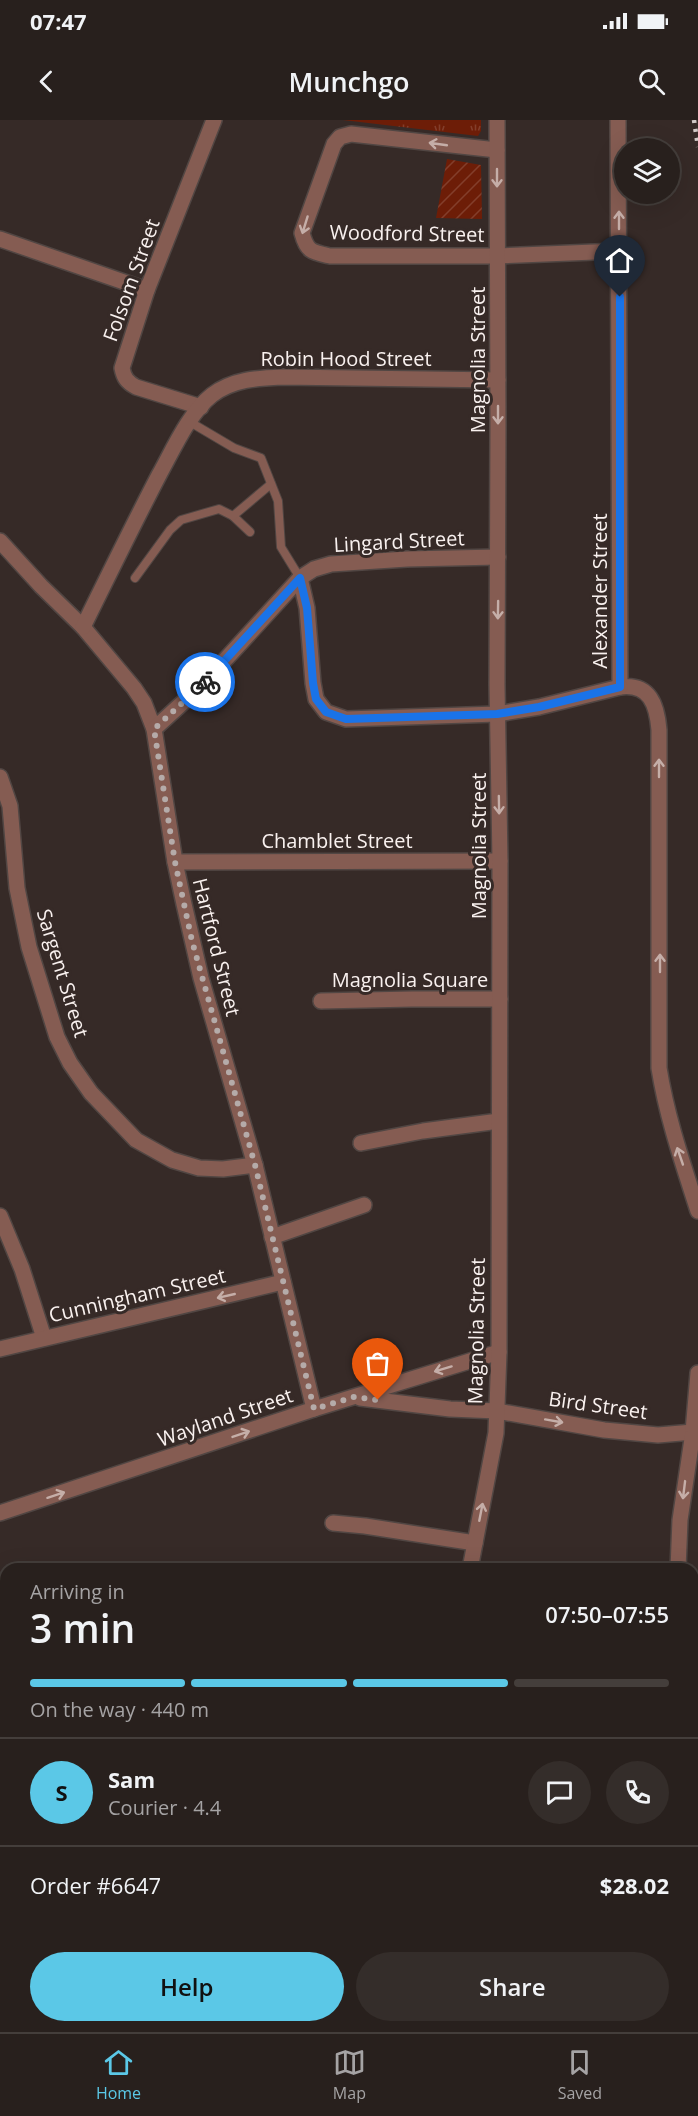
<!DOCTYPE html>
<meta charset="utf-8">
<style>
:root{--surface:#28201d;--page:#342d2a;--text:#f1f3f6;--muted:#a5a3a4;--line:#443e3b;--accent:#5bc8e7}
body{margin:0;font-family:"Open Sans",sans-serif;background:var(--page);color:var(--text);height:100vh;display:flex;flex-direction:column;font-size:22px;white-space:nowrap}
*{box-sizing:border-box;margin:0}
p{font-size:20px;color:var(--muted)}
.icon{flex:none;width:33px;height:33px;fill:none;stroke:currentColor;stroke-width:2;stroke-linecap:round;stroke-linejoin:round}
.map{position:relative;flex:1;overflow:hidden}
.side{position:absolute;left:0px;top:1443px;width:699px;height:470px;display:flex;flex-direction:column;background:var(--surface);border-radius:18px 18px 0 0;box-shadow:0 6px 24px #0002,0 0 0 2px var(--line)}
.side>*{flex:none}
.fabs{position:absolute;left:614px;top:18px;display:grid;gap:12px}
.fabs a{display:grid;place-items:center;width:66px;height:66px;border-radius:50%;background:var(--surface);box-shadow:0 6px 24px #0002,0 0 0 2px var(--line);font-size:30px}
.pin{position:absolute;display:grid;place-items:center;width:51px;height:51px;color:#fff;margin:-62px -26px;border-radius:50% 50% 50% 0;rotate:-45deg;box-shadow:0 0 6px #0007}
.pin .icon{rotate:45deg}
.courier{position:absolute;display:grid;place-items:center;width:60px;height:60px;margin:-30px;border:4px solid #1a73e8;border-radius:50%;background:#fff;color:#222;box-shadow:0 2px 8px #0007}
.head em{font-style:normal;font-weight:600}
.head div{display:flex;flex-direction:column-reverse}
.head{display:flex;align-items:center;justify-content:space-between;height:102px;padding:0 30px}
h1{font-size:39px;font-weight:600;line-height:45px}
.bar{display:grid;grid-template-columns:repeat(4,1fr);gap:9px 6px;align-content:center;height:72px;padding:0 30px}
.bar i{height:8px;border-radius:4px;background:var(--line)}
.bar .on{background:var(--accent)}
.bar p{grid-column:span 4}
.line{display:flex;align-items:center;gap:15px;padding:0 30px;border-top:2px solid var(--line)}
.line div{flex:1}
.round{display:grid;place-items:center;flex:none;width:63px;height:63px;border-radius:32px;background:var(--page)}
.primary-button{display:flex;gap:12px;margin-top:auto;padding:12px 30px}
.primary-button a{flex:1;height:69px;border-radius:36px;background:var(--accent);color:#111;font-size:24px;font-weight:600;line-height:69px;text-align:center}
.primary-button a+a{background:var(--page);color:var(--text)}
.status{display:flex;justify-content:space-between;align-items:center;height:42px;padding:0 30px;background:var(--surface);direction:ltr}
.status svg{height:16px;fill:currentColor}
header{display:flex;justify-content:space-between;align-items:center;height:78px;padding:0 30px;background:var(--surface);font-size:27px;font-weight:600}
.tab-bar{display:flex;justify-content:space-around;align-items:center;height:84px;border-top:2px solid var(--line);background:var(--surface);font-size:16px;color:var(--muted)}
.tab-bar a{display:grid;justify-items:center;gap:3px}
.tab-bar .on{color:var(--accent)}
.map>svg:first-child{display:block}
.built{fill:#44322e}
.park{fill:url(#park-tufts)}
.garden{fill:url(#garden-furrows)}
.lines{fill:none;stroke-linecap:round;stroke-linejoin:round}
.service-casing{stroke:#514643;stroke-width:10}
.minor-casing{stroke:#514643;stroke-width:18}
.secondary-casing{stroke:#514643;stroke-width:18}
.path{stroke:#847a77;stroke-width:2;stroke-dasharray:4.5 4.5;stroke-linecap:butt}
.service{stroke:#855c52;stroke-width:8}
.minor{stroke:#855c52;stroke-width:15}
.secondary{stroke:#b67565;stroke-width:15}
.rail{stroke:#d2c9c7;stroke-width:4.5;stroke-dasharray:3 6;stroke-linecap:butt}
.oneway{stroke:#c5aea8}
.done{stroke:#b5aba9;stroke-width:6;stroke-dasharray:0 10.8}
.route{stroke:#1a73e8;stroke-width:8}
.labels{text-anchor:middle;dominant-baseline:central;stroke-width:6;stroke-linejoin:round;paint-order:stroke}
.street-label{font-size:20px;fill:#f9f1ef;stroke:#362a27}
</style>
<div class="status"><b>07:47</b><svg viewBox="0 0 49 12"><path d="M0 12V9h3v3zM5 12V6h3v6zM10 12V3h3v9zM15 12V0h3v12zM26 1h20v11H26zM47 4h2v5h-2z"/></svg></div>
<header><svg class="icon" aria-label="back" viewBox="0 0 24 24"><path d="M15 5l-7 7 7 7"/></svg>Munchgo<svg class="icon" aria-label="search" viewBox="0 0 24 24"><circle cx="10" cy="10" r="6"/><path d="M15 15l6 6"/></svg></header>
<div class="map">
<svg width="698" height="1912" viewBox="0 0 698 1912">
<defs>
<pattern id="park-tufts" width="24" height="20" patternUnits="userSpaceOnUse" patternTransform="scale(1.5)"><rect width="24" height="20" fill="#6d1d07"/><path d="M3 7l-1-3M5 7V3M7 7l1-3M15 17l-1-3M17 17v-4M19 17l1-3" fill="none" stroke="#833e2b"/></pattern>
<pattern id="garden-furrows" width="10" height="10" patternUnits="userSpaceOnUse" patternTransform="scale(1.5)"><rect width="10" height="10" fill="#6d1d07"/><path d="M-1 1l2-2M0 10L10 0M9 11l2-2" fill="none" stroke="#833e2b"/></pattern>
</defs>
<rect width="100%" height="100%" fill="#362a27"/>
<polygon class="built" points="460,1907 553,1907 552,1912 491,1912"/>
<g class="park">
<polygon points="343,0 481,0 481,11 478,16"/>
<polygon points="460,1907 491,1912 386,1911 387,1907"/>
</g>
<polygon class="garden" points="447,39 481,45 482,99 436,98"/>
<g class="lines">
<g class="service-casing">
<g id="service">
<polyline points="190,302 234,328 261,338 278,381 281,427 300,458"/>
<polyline points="233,396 250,412"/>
<polyline points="135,458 170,410 181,400 219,389 233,396 271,364"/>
</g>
</g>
<g class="minor-casing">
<g id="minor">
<path d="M618 0 620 567C650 563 657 585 659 610V948C667 998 683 1044 698 1091"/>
<path d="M497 30 351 14 340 17 334 24 302 113C307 132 312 132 330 136H497L619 131"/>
<polyline points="0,119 147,170"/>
<path d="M201 287 136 267C127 262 124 258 122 248L147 170 214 0"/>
<polyline points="0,421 41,466 83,507 134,568 144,583 154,609 175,742 184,784 201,858 255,1045 314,1289"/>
<polyline points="300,458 307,488 313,563 316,579 326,592 346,599 497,594 539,587 620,567"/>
<path d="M83 507C108 456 133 405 159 355 173 330 189 293 212 275 233 259 258 258 282 257L498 260"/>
<polyline points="154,609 203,564 300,458 314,449 331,444 407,439 498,437"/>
<polyline points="0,657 10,686 17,768 29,827 57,917 70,943 91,973 136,1020 172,1040 199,1048 223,1049 255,1045"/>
<polyline points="175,742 500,741"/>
<polyline points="321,881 412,879 500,879"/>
<polyline points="361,1023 423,1011 499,1001"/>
<polyline points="0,1096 22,1149 44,1218"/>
<polyline points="272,1117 364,1085"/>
<polyline points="0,1229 283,1162"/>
<polyline points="360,1278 450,1289 497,1291 604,1310 658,1315 693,1312"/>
<polyline points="0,1393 314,1289 499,1232"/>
<polyline points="333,1403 365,1406 475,1423"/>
<polyline points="470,1449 496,1313 499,1232 500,741 497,565 498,304 497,0"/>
<polyline points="678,1449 680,1400 693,1312 698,1253"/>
<polyline points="0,1744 6,1745"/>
<polyline points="333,1906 349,1912"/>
<polyline points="72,1912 74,1906"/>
<polyline points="373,1912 375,1906"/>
<polyline points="633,1912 633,1906"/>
</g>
</g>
<g class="secondary-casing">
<g id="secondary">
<polyline points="0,1544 6,1544"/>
<polyline points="693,1606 698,1606"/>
</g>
</g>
<polyline class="path" points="391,1907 429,1912"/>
<use href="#service" class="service"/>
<use href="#minor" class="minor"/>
<use href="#secondary" class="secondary"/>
<polyline class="rail" points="694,0 698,27"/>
</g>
<defs><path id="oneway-shaft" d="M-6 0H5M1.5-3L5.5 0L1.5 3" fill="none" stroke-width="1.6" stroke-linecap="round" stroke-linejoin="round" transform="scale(1.5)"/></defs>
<g class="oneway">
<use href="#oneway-shaft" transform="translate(438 24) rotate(-172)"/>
<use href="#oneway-shaft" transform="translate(497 58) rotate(90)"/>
<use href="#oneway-shaft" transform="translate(619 100) rotate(-90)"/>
<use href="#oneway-shaft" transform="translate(305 105) rotate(107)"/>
<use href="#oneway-shaft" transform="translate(498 295) rotate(90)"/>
<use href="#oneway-shaft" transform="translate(498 490) rotate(91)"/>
<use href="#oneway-shaft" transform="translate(659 648) rotate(-90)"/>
<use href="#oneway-shaft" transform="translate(499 685) rotate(89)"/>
<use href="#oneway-shaft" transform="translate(660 843) rotate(-90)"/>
<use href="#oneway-shaft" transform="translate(680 1036) rotate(-109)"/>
<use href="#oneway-shaft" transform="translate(226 1176) rotate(167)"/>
<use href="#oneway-shaft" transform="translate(443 1249) rotate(163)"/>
<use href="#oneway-shaft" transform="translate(554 1301) rotate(10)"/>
<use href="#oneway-shaft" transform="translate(241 1314) rotate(-19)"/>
<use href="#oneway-shaft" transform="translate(684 1370) rotate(97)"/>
<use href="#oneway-shaft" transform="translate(56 1375) rotate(-18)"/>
<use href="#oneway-shaft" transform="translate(481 1392) rotate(-79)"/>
</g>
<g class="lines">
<polyline class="done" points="205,562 154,609 175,742 192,821 255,1045 314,1289 354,1277 378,1280"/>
<polyline class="route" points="205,562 300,458 307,488 313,563 316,579 326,592 346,599 497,594 539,587 620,567 620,177"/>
</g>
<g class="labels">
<g class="street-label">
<text transform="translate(407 113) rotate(1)">Woodford Street</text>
<text transform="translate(131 160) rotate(-70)">Folsom Street</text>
<text x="346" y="238">Robin Hood Street</text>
<text transform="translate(477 240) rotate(-90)">Magnolia Street</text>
<text transform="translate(399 421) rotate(-3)">Lingard Street</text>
<text transform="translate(599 471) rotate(-90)">Alexander Street</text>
<text x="337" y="720">Chamblet Street</text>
<text transform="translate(478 726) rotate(-90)">Magnolia Street</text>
<text transform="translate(217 827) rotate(76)">Hartford Street</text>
<text transform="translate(63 853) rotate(73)">Sargent Street</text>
<text x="410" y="859">Magnolia Square</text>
<text transform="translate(137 1175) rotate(-13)">Cunningham Street</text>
<text transform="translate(476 1211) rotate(-89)">Magnolia Street</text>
<text transform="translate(598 1285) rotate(8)">Bird Street</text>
<text transform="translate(225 1297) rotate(-19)">Wayland Street</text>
</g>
</g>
</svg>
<div class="fabs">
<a><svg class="icon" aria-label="layers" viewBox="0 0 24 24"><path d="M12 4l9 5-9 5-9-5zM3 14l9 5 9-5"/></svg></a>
</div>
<div class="pin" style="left:378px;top:1280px;background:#ea580c"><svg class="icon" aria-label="bag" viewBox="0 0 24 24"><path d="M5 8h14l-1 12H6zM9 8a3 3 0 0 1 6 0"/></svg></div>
<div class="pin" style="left:620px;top:177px;background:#1f2937"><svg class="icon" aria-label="home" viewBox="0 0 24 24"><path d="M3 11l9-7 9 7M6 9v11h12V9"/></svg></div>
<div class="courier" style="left:205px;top:562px"><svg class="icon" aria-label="bike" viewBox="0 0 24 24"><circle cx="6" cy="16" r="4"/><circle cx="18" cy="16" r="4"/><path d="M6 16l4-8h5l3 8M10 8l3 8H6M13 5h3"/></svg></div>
<section class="side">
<div class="head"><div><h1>3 min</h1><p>Arriving in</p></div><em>07:50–07:55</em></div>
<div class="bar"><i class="on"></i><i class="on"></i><i class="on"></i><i></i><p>On the way · 440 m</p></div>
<div class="line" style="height:108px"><b class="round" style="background:var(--accent);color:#111">S</b><div><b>Sam</b><p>Courier · 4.4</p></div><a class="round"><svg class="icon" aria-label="chat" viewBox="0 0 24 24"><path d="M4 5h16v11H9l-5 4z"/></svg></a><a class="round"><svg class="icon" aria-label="phone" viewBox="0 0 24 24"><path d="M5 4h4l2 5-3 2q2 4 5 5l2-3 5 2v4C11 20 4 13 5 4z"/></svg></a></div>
<div class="line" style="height:78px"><div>Order #6647</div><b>$28.02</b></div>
<div class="primary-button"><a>Help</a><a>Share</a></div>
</section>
</div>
<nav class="tab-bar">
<a class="on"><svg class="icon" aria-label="home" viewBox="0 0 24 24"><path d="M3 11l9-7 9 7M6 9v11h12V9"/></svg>Home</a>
<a><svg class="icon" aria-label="map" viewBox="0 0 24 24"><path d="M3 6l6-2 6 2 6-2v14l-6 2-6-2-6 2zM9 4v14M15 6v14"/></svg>Map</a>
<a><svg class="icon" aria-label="saved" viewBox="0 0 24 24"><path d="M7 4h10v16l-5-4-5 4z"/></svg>Saved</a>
</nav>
